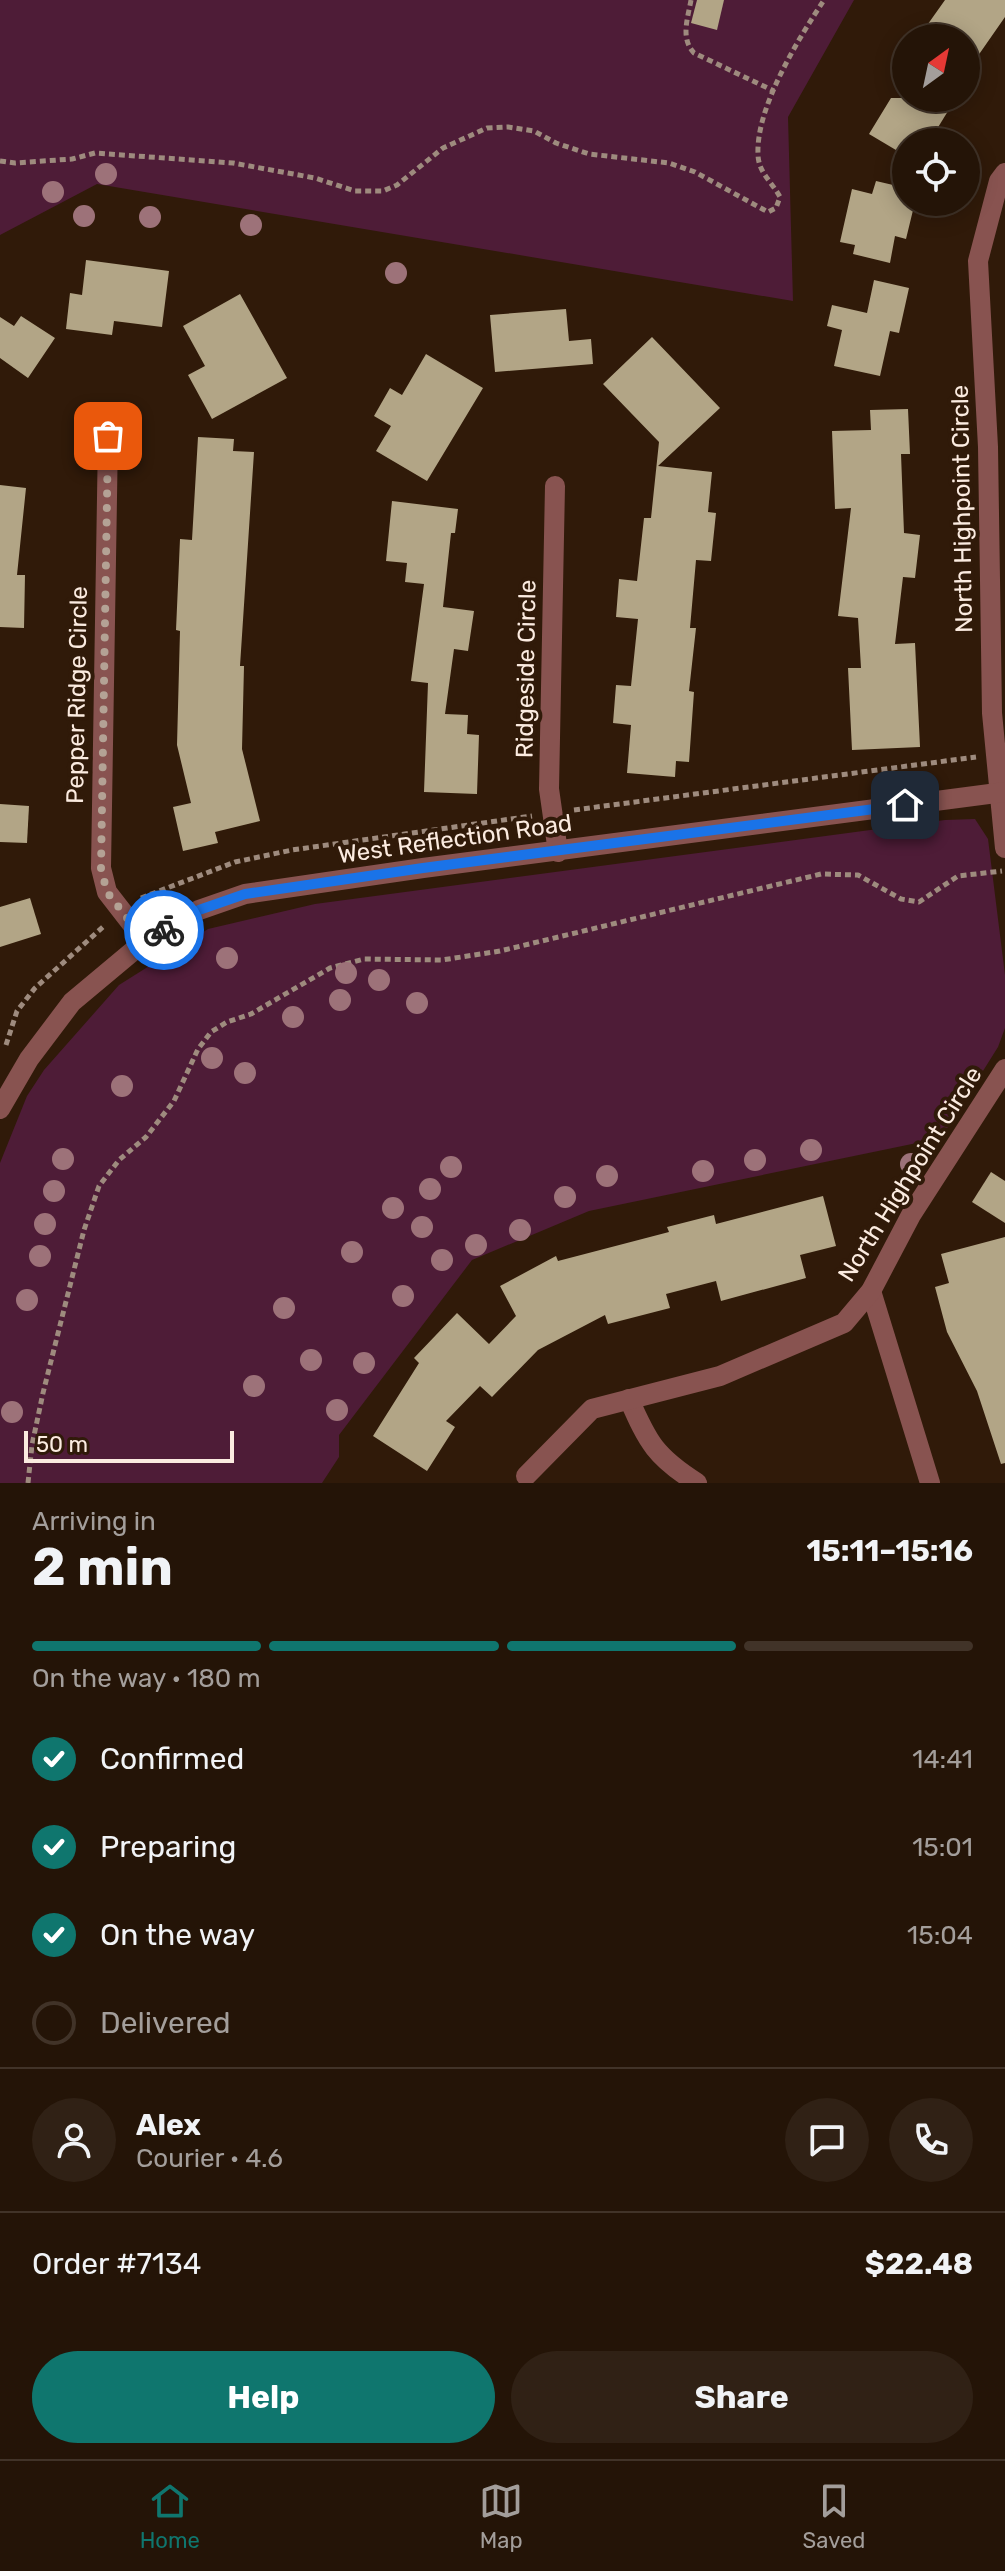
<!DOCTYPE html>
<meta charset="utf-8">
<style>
:root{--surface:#241407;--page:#302115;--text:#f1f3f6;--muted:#a39e9b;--line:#413328;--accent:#0f766e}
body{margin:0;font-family:Rubik,sans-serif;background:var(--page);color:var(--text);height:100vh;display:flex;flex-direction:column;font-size:30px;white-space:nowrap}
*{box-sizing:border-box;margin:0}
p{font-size:26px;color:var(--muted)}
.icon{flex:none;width:44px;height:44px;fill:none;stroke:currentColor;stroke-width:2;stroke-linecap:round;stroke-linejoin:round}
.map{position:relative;height:1483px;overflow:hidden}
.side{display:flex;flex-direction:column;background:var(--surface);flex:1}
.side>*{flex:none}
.needle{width:52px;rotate:33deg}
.controls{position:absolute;left:892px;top:24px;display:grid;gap:16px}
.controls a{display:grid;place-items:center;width:88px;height:88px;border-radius:50%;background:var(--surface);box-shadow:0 4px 20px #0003,0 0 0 2px var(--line);font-size:40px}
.scale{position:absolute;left:24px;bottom:20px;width:210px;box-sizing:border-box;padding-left:8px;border:4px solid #fbebe0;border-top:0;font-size:22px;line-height:28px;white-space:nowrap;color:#fbebe0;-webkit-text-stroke:6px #301a09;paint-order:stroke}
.pin{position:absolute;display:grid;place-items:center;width:68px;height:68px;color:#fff;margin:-34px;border-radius:16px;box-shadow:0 4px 12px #0006}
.courier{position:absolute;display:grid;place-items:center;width:80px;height:80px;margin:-40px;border:6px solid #1a73e8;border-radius:50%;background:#fff;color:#222;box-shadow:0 2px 10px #0007}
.overview em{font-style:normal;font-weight:700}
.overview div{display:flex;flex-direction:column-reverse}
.overview{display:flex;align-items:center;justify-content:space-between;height:136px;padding:0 32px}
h1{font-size:52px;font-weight:700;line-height:60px}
.bar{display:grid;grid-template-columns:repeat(4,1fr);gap:12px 8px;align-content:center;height:96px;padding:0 32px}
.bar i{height:10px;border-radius:6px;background:var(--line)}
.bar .active{background:var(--accent)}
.bar p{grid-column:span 4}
.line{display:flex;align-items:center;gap:20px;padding:0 32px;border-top:2px solid var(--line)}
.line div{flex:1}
.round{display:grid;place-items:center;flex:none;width:84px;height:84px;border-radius:42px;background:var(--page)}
ol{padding:0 32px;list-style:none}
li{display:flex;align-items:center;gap:24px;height:88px}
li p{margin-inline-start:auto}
li .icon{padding:8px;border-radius:50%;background:var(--accent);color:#fff;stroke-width:4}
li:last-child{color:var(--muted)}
li i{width:44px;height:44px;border:4px solid var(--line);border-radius:50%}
.cta{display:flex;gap:16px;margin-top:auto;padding:16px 32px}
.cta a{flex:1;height:92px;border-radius:48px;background:var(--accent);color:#fff;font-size:32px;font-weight:700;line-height:92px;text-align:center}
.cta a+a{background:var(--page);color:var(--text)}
.dock{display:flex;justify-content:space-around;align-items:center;height:112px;border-top:2px solid var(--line);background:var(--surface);font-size:22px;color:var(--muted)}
.dock a{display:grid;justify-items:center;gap:4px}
.dock .active{color:var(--accent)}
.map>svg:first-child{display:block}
.green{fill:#4e1c37}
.building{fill:#b2a586}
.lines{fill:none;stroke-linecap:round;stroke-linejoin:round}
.path{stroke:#9e8b7e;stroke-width:5;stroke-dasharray:6 4;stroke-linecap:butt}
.minor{stroke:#885350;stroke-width:20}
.tree{fill:#9d7279}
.done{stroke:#b4a295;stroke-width:8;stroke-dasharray:0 14.4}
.route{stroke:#1a73e8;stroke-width:10}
.labels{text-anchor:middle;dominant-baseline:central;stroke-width:8;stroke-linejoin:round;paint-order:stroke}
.street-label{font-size:24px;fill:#fbebe0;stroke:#301a09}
</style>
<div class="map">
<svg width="1005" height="1483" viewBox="0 0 1005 1483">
<rect width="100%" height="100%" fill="#301a09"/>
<g class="green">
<polygon points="0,0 854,0 788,117 793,301 97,184 0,235"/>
<polygon points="975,819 988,839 1005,975 1005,1028 998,1047 941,1138 589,1211 472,1260 339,1435 339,1457 322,1483 0,1483 0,1163 27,1096 44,1070 119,985 208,929 315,904 945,820"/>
</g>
<g class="building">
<polygon points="697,0 724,0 717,30 691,23"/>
<polygon points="945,0 1005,0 1005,17 966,73 966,38 918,38"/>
<polygon points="891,98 956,98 929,142 906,142 906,156 869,134"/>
<polygon points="876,181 906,188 906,202 915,202 906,239 895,236 890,263 853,254 855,245 840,242 852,189 872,194"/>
<polygon points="86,260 169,271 162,327 114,321 112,335 66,329 70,293 82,295"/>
<polygon points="874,280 909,288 899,333 890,331 880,376 834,366 842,330 827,326 832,305 867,313"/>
<polygon points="240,294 287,378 212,419 188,375 205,366 183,326"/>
<polygon points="566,309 569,341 591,339 593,364 495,372 490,315"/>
<polygon points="21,316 55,338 28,378 0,358 0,317 14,326"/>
<polygon points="652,337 720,408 658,466 712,472 708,512 716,513 711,561 696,560 690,628 696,628 689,691 694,692 689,762 676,761 675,777 627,773 631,725 613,723 616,685 631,686 638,619 616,617 619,579 637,581 644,518 651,518 659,442 603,384"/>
<polygon points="426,354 483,388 427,481 376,451 391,426 374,416 390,388 402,395"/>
<polygon points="908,409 910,454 901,454 904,533 920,535 915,578 903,577 895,644 915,643 920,747 852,750 848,668 861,668 858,618 838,616 851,508 835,509 832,431 871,430 870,410"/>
<polygon points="198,437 234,439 233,451 254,452 240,666 244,666 242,749 260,821 215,832 218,843 183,851 173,807 191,803 177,745 180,631 176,630 180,539 192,540"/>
<polygon points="0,485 26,488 17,575 25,575 24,628 0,627"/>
<polygon points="392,501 458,509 455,533 451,533 443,607 474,611 468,651 454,649 445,714 468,715 467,734 479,735 477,794 424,792 428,683 411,681 424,584 405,582 407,563 386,561"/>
<polygon points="0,804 29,806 27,843 0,842"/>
<polygon points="30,898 41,934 0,947 0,907"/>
<polygon points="991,1172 1005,1181 1005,1223 972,1202"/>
<polygon points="823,1196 836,1246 800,1255 806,1278 721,1301 716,1281 666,1294 670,1308 608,1324 605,1315 538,1350 492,1397 480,1386 446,1421 455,1427 427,1471 373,1436 419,1363 414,1358 457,1313 489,1344 516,1316 500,1286 556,1256 558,1261 669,1232 667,1227 714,1215 716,1224"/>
<polygon points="1005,1237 1005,1463 1001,1464 977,1391 947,1332 935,1287 949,1283 941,1254"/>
</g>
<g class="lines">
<g class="path">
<path d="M691 0C688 18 680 38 694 53L774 91"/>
<path d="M0 161 15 163 72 159 95 153 233 163 315 178 355 191H383L397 185 443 148 487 128 508 127 534 131 556 143 589 154 669 163 695 172 768 212 776 208 780 197C772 182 758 172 758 154 756 107 799 38 824 0"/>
<polyline points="574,810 976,757"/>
<polyline points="141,898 235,862 292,850 532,816"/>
<polyline points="6,1045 17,1011 35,988 104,926"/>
<polyline points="28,1483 32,1445 43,1393 84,1230 99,1186 119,1160 146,1137 174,1101 198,1049 211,1032 227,1022 251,1014 330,968 364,959 442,960 500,951 821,874 858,875 901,899 919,902 958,876 1002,871"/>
</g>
<g class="minor">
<polyline points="1005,173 999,181 978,261 988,447 992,713 1005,848"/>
<polyline points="108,436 101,868 107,892 145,941"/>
<polyline points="555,486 549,789 558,852"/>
<polyline points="0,1109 29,1059 72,1002 145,941 199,910 245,894 423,868 1005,792"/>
<polyline points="871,1291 930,1483"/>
<path d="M629 1399C648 1443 656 1457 697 1483"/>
<polyline points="526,1476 592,1409 720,1376 844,1323 871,1291 911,1215 1005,1069"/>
</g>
</g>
<g class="tree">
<circle cx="106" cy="174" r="11"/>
<circle cx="53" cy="192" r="11"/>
<circle cx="84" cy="216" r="11"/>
<circle cx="150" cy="217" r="11"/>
<circle cx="251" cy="225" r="11"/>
<circle cx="396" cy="273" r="11"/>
<circle cx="227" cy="958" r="11"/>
<circle cx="346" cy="973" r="11"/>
<circle cx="379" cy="980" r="11"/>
<circle cx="340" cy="1000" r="11"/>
<circle cx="417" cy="1003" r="11"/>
<circle cx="293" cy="1017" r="11"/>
<circle cx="212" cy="1058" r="11"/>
<circle cx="245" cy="1073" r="11"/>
<circle cx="122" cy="1086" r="11"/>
<circle cx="811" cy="1150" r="11"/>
<circle cx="63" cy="1159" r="11"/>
<circle cx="755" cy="1160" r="11"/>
<circle cx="911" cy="1164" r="11"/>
<circle cx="451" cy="1167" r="11"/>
<circle cx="703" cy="1171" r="11"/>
<circle cx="607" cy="1176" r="11"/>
<circle cx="430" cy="1189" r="11"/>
<circle cx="54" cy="1191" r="11"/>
<circle cx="565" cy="1197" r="11"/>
<circle cx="393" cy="1208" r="11"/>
<circle cx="45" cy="1224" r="11"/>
<circle cx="422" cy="1227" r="11"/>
<circle cx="520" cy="1230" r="11"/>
<circle cx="476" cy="1245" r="11"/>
<circle cx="352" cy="1252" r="11"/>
<circle cx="40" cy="1256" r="11"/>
<circle cx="442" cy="1260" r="11"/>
<circle cx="403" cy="1296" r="11"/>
<circle cx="27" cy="1300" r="11"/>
<circle cx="284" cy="1308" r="11"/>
<circle cx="311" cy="1360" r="11"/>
<circle cx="364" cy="1363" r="11"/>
<circle cx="254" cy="1386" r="11"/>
<circle cx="337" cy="1410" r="11"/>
<circle cx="12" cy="1412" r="11"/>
</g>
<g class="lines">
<polyline class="done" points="108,436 101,868 107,892 145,941 164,930"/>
<polyline class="route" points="164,930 199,910 245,894 423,868 905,805"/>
</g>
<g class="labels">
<g class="street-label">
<text transform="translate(962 509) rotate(-91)">North Highpoint Circle</text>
<text transform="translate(526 669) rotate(-89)">Ridgeside Circle</text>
<text transform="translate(77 695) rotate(-89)">Pepper Ridge Circle</text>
<text transform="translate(455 839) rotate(-8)">West Reflection Road</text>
<text transform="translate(910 1174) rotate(-58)">North Highpoint Circle</text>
</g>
</g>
</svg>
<div class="controls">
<a><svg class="needle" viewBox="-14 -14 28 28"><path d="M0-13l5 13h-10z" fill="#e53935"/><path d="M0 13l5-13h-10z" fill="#a39e9b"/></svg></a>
<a><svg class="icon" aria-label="locate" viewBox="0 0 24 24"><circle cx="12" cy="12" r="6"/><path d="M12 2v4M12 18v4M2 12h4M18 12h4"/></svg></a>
</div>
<div class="scale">50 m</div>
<div class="pin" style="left:108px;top:436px;background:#ea580c"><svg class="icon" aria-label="bag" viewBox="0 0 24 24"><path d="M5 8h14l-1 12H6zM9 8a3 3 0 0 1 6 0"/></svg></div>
<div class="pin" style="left:905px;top:805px;background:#1f2937"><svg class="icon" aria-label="home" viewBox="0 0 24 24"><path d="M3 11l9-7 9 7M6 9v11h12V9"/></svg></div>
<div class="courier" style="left:164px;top:930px"><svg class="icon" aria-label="bike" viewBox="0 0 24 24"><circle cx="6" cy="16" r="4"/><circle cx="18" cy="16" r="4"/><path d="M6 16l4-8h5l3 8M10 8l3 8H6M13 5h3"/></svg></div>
</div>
<section class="side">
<div class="overview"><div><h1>2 min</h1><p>Arriving in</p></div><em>15:11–15:16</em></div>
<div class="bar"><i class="active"></i><i class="active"></i><i class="active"></i><i></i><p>On the way · 180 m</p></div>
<ol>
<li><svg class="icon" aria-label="check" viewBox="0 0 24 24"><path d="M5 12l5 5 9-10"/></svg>Confirmed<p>14:41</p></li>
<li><svg class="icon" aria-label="check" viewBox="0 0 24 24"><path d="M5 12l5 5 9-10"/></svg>Preparing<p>15:01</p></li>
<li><svg class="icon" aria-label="check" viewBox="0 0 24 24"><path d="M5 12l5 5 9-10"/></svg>On the way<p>15:04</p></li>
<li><i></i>Delivered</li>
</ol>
<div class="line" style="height:144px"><a class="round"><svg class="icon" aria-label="person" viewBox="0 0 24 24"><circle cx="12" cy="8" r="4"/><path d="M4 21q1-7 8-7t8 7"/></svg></a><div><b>Alex</b><p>Courier · 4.6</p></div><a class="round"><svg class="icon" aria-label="chat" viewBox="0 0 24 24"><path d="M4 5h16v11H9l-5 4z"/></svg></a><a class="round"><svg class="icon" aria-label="phone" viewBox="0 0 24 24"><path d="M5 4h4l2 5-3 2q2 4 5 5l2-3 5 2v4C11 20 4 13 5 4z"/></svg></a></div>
<div class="line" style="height:104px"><div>Order #7134</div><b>$22.48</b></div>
<div class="cta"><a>Help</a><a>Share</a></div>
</section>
<nav class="dock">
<a class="active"><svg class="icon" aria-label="home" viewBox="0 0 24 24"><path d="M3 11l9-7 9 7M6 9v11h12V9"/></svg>Home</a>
<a><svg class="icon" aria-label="map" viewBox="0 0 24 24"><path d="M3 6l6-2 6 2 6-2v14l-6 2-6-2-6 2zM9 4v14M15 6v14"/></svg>Map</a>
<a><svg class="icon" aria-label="saved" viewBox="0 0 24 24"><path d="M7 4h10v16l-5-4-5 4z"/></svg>Saved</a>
</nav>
